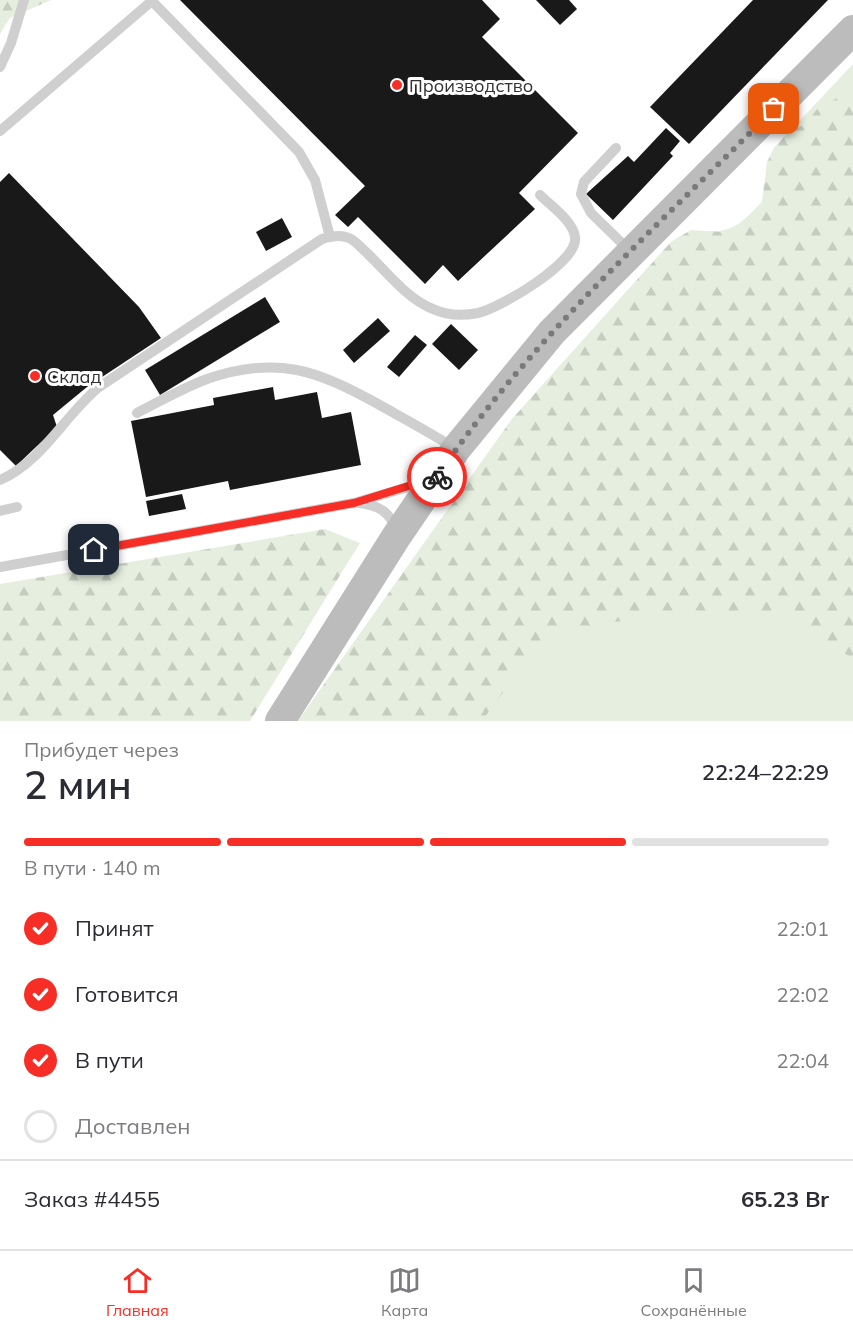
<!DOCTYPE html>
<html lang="ru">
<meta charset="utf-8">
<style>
:root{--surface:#fff;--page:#f2f2f3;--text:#2b2b33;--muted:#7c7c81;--line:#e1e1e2;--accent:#f62e26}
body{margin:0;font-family:Mulish,sans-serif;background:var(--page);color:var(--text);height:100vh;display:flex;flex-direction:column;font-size:22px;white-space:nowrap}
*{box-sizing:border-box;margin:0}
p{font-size:20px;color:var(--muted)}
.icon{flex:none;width:33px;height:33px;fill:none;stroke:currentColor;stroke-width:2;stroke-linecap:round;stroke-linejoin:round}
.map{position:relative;height:721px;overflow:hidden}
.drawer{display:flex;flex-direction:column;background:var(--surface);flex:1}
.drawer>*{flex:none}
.pin{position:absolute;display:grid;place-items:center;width:51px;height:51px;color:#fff;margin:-26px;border-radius:12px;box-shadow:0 3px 9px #0006}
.courier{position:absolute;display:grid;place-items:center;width:60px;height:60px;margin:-30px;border:4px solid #f62e26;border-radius:50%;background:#fff;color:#222;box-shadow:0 2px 8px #0007}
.summary em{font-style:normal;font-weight:600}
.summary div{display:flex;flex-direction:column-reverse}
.summary{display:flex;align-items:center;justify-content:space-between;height:102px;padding:0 24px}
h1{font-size:39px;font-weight:600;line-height:45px}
.bar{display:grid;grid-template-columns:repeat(4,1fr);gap:9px 6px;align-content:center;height:72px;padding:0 24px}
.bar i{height:8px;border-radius:4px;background:var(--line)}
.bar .selected{background:var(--accent)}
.bar p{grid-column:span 4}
.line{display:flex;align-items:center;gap:15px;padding:0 24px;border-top:2px solid var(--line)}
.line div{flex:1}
ol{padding:0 24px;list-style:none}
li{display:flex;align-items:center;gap:18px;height:66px}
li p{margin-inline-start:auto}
li .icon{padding:6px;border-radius:50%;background:var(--accent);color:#fff;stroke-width:4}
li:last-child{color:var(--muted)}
li i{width:33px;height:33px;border:3px solid var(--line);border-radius:50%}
.tab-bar{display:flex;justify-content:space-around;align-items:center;height:84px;border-top:2px solid var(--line);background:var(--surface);font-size:16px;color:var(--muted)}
.tab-bar a{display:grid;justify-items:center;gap:3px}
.tab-bar .selected{color:var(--accent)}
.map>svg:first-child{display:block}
.green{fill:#e6efdf}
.forest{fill:url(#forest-firs)}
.building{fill:#191919}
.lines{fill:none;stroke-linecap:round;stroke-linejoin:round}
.lane{stroke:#cfcfcf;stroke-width:10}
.secondary{stroke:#bcbcbc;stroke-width:30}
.done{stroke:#7a7a7a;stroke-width:6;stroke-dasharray:0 10.8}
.route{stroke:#f62e26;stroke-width:8}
.poi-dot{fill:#f62e26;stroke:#fff;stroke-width:2}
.labels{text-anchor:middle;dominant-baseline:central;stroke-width:6;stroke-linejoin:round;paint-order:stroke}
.poi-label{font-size:18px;fill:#323232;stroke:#fff;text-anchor:start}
</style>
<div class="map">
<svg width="853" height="721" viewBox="0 0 853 721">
<defs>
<pattern id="forest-firs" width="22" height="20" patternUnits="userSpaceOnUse" patternTransform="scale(1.5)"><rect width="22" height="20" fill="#e6efdf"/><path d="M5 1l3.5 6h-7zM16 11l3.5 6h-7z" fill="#c6cdc0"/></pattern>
</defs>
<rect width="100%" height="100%" fill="#fff"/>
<path class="green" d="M853 64V721H298L512 419 671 242C701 219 718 245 748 216 752 212 759 208 762 203 767 193 766 165 774 148Z"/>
<g class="forest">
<polygon points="0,0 51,0 10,18 0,34"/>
<polygon points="853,90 853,659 785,613 661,614 546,634 482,721 298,721 512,419 671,242 691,230 720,232 738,226 762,202 767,162 774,148 786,135 806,123 818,108"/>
<polygon points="325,529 360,543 250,721 0,721 0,584"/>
</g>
<g class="building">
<polygon points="180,0 482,0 500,19 482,37 578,133 519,193 535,209 458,281 443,265 425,284 358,217 348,227 335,215 365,186"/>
<polygon points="536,0 569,0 577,9 560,25"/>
<polygon points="753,0 828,0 689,144 650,107"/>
<polygon points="666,128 680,141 670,153 673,156 613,220 586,194 628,156 634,162"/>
<polygon points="9,173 139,307 161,338 87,387 53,415 57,427 16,466 0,450 0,182"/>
<polygon points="282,218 292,237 266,251 256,232"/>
<polygon points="265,297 280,322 160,395 145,370"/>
<polygon points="378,318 390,331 354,363 343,350"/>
<polygon points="451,324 478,350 459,370 432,344"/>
<polygon points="415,335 427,345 399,377 387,367"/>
<polygon points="273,387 275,400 317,392 322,418 351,412 361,465 230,490 228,481 146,497 131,421 214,405 213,398"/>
<polygon points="182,494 186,509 149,516 146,501"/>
</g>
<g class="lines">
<g class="lane">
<polyline points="152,1 299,152 315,180 330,237"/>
<polyline points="0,67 11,43 24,0"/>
<polyline points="0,131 153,0"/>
<polyline points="616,148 584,182 581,194 591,213 631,252"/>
<path d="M137 413C160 401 183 388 207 379 277 355 316 370 378 404 403 418 429 432 453 447"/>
<path d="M0 480C41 463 65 415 99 387L322 239C331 236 340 234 349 238 356 241 361 248 367 253 386 271 407 299 433 309 446 315 463 316 478 313 500 308 579 262 575 237 573 221 551 206 540 195"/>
<path d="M359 503C378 505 391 512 396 531"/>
<polyline points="0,511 17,507"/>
<polyline points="0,567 354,503 425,482"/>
</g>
<polyline class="secondary" points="280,721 396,537 456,449 552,332 853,30"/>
</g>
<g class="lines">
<path class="done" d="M437 477C530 339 657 227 774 109"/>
<polyline class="route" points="94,550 354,503 437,477"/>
</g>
<g class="poi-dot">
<circle cx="397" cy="85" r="6"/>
<circle cx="35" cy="376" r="6"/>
</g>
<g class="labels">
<g class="poi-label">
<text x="409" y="85">Производство</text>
<text x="47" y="376">Склад</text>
</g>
</g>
</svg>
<div class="pin" style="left:774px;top:109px;background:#ea580c"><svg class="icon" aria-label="bag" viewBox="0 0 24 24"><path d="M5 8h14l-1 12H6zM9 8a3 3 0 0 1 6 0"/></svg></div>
<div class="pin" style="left:94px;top:550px;background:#1f2937"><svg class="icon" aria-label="home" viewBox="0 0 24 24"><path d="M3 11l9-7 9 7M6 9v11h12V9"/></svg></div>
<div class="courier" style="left:437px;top:477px"><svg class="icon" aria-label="bike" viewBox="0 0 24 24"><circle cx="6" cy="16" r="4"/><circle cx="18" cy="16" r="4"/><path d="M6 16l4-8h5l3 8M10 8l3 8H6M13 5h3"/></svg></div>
</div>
<section class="drawer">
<div class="summary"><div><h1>2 мин</h1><p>Прибудет через</p></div><em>22:24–22:29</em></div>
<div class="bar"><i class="selected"></i><i class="selected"></i><i class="selected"></i><i></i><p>В пути · 140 m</p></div>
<ol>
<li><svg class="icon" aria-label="check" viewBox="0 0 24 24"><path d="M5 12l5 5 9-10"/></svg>Принят<p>22:01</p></li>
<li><svg class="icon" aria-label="check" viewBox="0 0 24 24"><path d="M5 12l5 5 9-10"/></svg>Готовится<p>22:02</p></li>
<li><svg class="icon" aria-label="check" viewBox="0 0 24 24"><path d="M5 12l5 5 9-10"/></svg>В пути<p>22:04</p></li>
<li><i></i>Доставлен</li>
</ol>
<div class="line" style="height:78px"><div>Заказ #4455</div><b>65.23 Br</b></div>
</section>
<nav class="tab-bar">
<a class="selected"><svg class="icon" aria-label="home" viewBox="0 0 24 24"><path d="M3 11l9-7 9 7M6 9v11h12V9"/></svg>Главная</a>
<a><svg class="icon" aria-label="map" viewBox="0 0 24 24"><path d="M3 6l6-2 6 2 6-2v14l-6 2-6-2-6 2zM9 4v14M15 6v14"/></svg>Карта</a>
<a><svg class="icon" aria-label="saved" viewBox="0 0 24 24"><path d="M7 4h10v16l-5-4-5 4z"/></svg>Сохранённые</a>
</nav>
